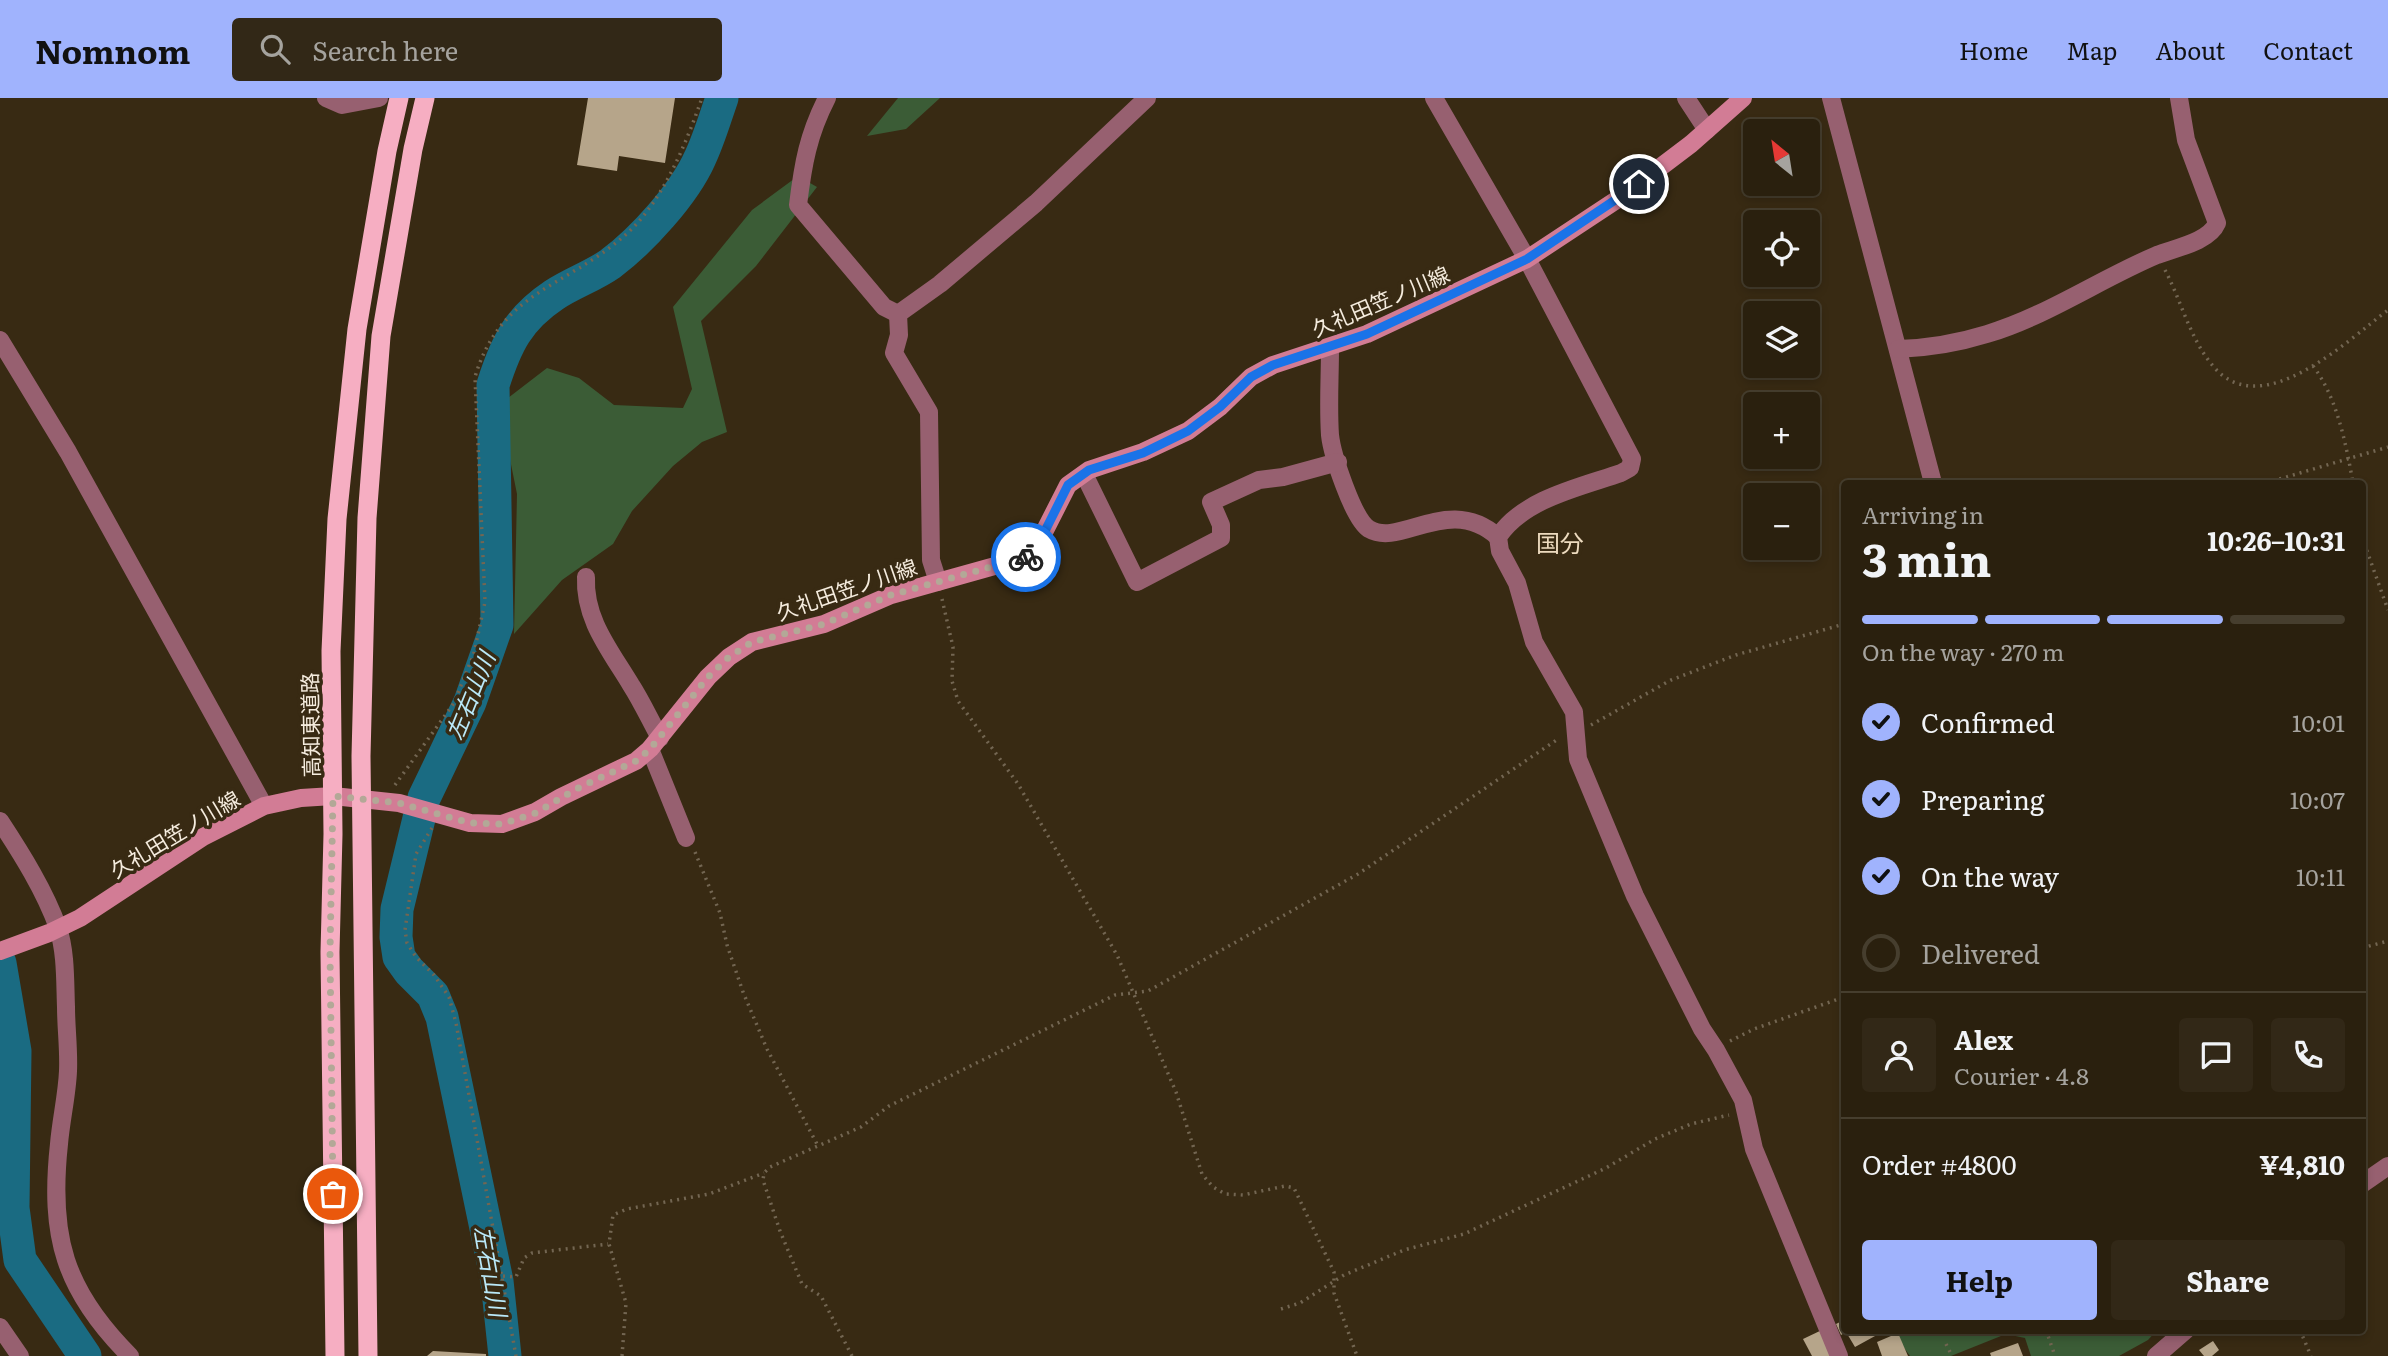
<!DOCTYPE html>
<meta charset="utf-8">
<style>
:root{--surface:#2a200e;--page:#322817;--text:#f1f3f6;--muted:#a5a39e;--line:#463e2e;--accent:#a0b3fd}
body{margin:0;font-family:Literata,"Noto Sans JP",serif;background:var(--page);color:var(--text);height:100vh;display:flex;flex-direction:column;font-size:26px;white-space:nowrap}
*{box-sizing:border-box;margin:0}
p{font-size:23px;color:var(--muted)}
.icon{flex:none;width:38px;height:38px;fill:none;stroke:currentColor;stroke-width:2;stroke-linecap:round;stroke-linejoin:round}
.map{position:relative;flex:1;overflow:hidden}
.panel{position:absolute;left:1841px;top:382px;width:525px;height:854px;display:flex;flex-direction:column;background:var(--surface);border-radius:7px;box-shadow:0 4px 10px #0003,0 0 0 2px var(--line)}
.panel>*{flex:none}
.needle{width:46px;rotate:330deg}
.controls{position:absolute;left:1743px;top:21px;display:grid;gap:14px}
.controls a{display:grid;place-items:center;width:77px;height:77px;border-radius:7px;background:var(--surface);box-shadow:0 4px 10px #0003,0 0 0 2px var(--line);font-size:35px}
.pin{position:absolute;display:grid;place-items:center;width:60px;height:60px;color:#fff;margin:-30px;border:4px solid #fff;border-radius:50%;box-shadow:0 2px 7px #0007}
.courier{position:absolute;display:grid;place-items:center;width:70px;height:70px;margin:-35px;border:5px solid #1a73e8;border-radius:50%;background:#fff;color:#222;box-shadow:0 2px 9px #0007}
.headline em{font-style:normal;font-weight:700}
.headline div{display:flex;flex-direction:column-reverse}
.headline{display:flex;align-items:center;justify-content:space-between;height:119px;padding:0 21px}
h1{font-size:46px;font-weight:700;line-height:52px}
.bar{display:grid;grid-template-columns:repeat(4,1fr);gap:10px 7px;align-content:center;height:84px;padding:0 21px}
.bar i{height:9px;border-radius:5px;background:var(--line)}
.bar .current{background:var(--accent)}
.bar p{grid-column:span 4}
.line{display:flex;align-items:center;gap:18px;padding:0 21px;border-top:2px solid var(--line)}
.line div{flex:1}
.round{display:grid;place-items:center;flex:none;width:74px;height:74px;border-radius:7px;background:var(--page)}
ol{padding:0 21px;list-style:none}
li{display:flex;align-items:center;gap:21px;height:77px}
li p{margin-inline-start:auto}
li .icon{padding:7px;border-radius:50%;background:var(--accent);color:#111;stroke-width:4}
li:last-child{color:var(--muted)}
li i{width:38px;height:38px;border:4px solid var(--line);border-radius:50%}
.cta{display:flex;gap:14px;margin-top:auto;padding:14px 21px}
.cta a{flex:1;height:80px;border-radius:7px;background:var(--accent);color:#111;font-size:28px;font-weight:700;line-height:80px;text-align:center}
.cta a+a{background:var(--page);color:var(--text)}
header{display:flex;align-items:center;gap:42px;box-sizing:border-box;height:98px;padding:0 35px;background:var(--accent);color:#111}
header strong{font-size:33px}
nav{display:flex;gap:38px;margin-inline-start:auto;font-size:24px}
.search{width:490px;height:63px;background:var(--page);display:flex;align-items:center;gap:18px;box-sizing:border-box;padding:0 24px;border-radius:7px;color:var(--muted);font-size:26px}
.map>svg:first-child{display:block}
.green{fill:#3b5c36}
.lines{fill:none;stroke-linecap:round;stroke-linejoin:round}
.river{stroke:#1a6b82;stroke-width:33}
.building{fill:#b6a58a}
.path{stroke:#736652;stroke-width:3.5;stroke-dasharray:2 5;stroke-linecap:butt}
.minor{stroke:#976070;stroke-width:18}
.tertiary{stroke:#976070;stroke-width:18}
.secondary{stroke:#d27c95;stroke-width:18}
.trunk{stroke:#f6aec2;stroke-width:19}
.done{stroke:#b3a897;stroke-width:7;stroke-dasharray:0 12.6}
.route{stroke:#1a73e8;stroke-width:9}
.labels{text-anchor:middle;dominant-baseline:central;stroke-width:7;stroke-linejoin:round;paint-order:stroke}
.street-label{font-size:21px;fill:#f5ecde;stroke:#382a13}
.water-label{font-size:23px;font-style:italic;fill:#bae9f9;stroke:#382a13}
.quarter-label{font-size:24px;fill:#eddbbf;stroke:#382a13}
</style>
<header>
<strong>Nomnom</strong>
<div class="search"><svg class="icon" aria-label="search" viewBox="0 0 24 24"><circle cx="10" cy="10" r="6"/><path d="M15 15l6 6"/></svg>Search here</div>
<nav><a>Home</a><a>Map</a><a>About</a><a>Contact</a></nav>
</header>
<div class="map">
<svg width="2388" height="1258" viewBox="0 0 2388 1258">
<rect width="100%" height="100%" fill="#382a13"/>
<g class="green">
<polygon points="898,0 940,0 906,31 867,38"/>
<polygon points="798,78 817,89 756,168 701,223 727,334 702,344 673,368 632,413 613,446 562,482 514,536 517,396 499,307 547,270 579,280 614,307 683,310 692,291 673,209 752,112"/>
<polygon points="1891,1232 2157,1232 2148,1242 2119,1258 2031,1258 2025,1240 2006,1236 1951,1258 1910,1258"/>
</g>
<g class="lines">
<g class="river">
<polyline points="0,865 15,953 13,1110 20,1162 85,1258"/>
<path d="M505 1258 497 1183 442 919 433 897 409 873 399 859 396 839 397 811 424 700 470 604 497 527 493 287C506 246 518 221 554 197 572 185 593 178 610 166 642 142 684 96 700 60 709 41 715 20 722 0"/>
</g>
</g>
<g class="building">
<polygon points="588,0 675,0 665,65 619,58 617,73 577,67"/>
<polygon points="1844,1222 1844,1232 1886,1232 1855,1249 1846,1234 1841,1237 1836,1226"/>
<polygon points="1824,1231 1834,1258 1812,1258 1803,1241"/>
<polygon points="1898,1235 1908,1258 1882,1258 1877,1244"/>
<polygon points="2213,1243 2219,1252 2212,1258 2204,1258 2199,1252"/>
<polygon points="2018,1245 2023,1258 1991,1258 1990,1255"/>
<polygon points="433,1253 486,1256 486,1258 427,1258"/>
</g>
<g class="lines">
<g class="path">
<path d="M2165 172C2181 202 2190 241 2213 268 2261 326 2347 243 2388 212"/>
<path d="M2313 268C2337 299 2346 346 2353 385"/>
<polyline points="2266,385 2388,349"/>
<polyline points="2362,439 2388,512"/>
<polyline points="942,501 953,549 952,583 958,603 1018,686 1117,857 1176,994 1202,1076 1213,1089 1225,1096 1243,1097 1285,1088 1294,1090 1334,1174 1334,1195 1357,1258"/>
<polyline points="1591,627 1671,582 1736,557 1844,526"/>
<path d="M395 687 454 605 474 555 485 504 475 279C500 194 564 190 623 139 662 106 685 48 702 0"/>
<polyline points="432,730 416,756 405,832 407,845 416,859 434,877 449,899 456,925 516,1258"/>
<polyline points="695,754 720,815 727,847 743,894 767,951 818,1048"/>
<polyline points="2362,850 2388,843"/>
<polyline points="1730,943 1754,931 1844,899"/>
<polyline points="503,1178 516,1179 524,1160 532,1155 608,1146"/>
<polyline points="1281,1211 1300,1205 1344,1177 1404,1152 1464,1136 1606,1070 1655,1041 1691,1026 1729,1017"/>
<polyline points="2046,1232 2055,1258"/>
<polyline points="2300,1232 2311,1258"/>
<polyline points="1946,1246 1952,1258"/>
<polyline points="622,1258 626,1205 609,1146 613,1117 627,1111 709,1096 764,1075"/>
<polyline points="852,1258 821,1198 802,1186 780,1133 763,1082 764,1075 770,1069 861,1029 889,1008 1115,897 1148,893 1358,776 1558,641"/>
</g>
<g class="minor">
<polyline points="326,0 342,7 379,0"/>
<path d="M827 0C808 37 803 66 798 107L884 209 898 216"/>
<path d="M1434 0 1527 161 1632 361 1630 370 1621 375C1580 389 1523 401 1498 439L1500 453 1517 485 1534 544 1574 614 1578 661 1635 798 1702 931 1716 952 1743 1002 1754 1051 1839 1258"/>
<polyline points="1686,0 1707,32"/>
<polyline points="1831,0 1933,385"/>
<polyline points="0,242 68,354 264,708"/>
<path d="M1330 250C1330 279 1328 308 1330 337 1332 356 1353 421 1369 431 1401 450 1449 395 1498 439"/>
<path d="M1898 251C1928 250 1958 245 1987 236 2047 218 2100 181 2157 157 2175 150 2209 144 2217 125L2186 42 2179 0"/>
<polyline points="1084,376 1137,484 1221,440 1221,427 1211,404 1259,382 1283,379 1338,364"/>
<path d="M586 479C584 521 610 552 631 587 642 604 650 622 660 640"/>
<polyline points="938,484 931,462 929,314 894,255 899,237 898,216 940,186 1036,105 1147,0"/>
<polyline points="650,651 686,740"/>
<path d="M0 723C21 755 45 793 58 830 66 854 65 884 66 909 66 930 69 952 68 973 67 997 61 1022 59 1046 49 1138 64 1192 130 1258"/>
<polyline points="0,1229 20,1258"/>
<polyline points="2156,1258 2186,1232"/>
</g>
<polyline class="tertiary" points="2362,1086 2388,1068"/>
<polyline class="secondary" points="0,853 49,835 80,820 203,739 264,708 301,700 333,698 399,705 470,725 502,726 535,714 561,699 636,663 650,651 708,579 729,559 752,544 824,526 891,497 1027,459 1037,448 1068,387 1089,372 1143,354 1188,333 1220,309 1251,279 1273,267 1367,236 1527,161 1621,99 1691,46 1743,0"/>
<g class="trunk">
<polyline points="335,1258 330,854 333,736 331,553 337,421 357,231 387,53 399,0"/>
<polyline points="368,1258 361,658 367,420 381,238 413,51 425,0"/>
</g>
</g>
<g class="lines">
<polyline class="done" points="333,1096 330,854 333,698 399,705 470,725 502,726 536,715 576,691 636,663 650,651 708,579 729,559 752,544 824,526 891,497 1026,459"/>
<polyline class="route" points="1026,459 1037,449 1068,387 1089,372 1143,355 1188,333 1220,309 1251,279 1273,267 1367,236 1527,161 1639,86"/>
</g>
<g class="labels">
<g class="street-label">
<text transform="translate(1380 202) rotate(-23)">久礼田笠ノ川線</text>
<text transform="translate(846 490) rotate(-19)">久礼田笠ノ川線</text>
<text transform="translate(309 627) rotate(-91)">高知東道路</text>
<text transform="translate(174 735) rotate(-31)">久礼田笠ノ川線</text>
</g>
<g class="water-label">
<text transform="translate(469 597) rotate(-68)">左右山川</text>
<text transform="translate(492 1173) rotate(80)">左右山川</text>
</g>
<g class="quarter-label">
<text x="1560" y="443">国分</text>
</g>
</g>
</svg>
<div class="controls">
<a><svg class="needle" viewBox="-14 -14 28 28"><path d="M0-13l5 13h-10z" fill="#e53935"/><path d="M0 13l5-13h-10z" fill="#a5a39e"/></svg></a>
<a><svg class="icon" aria-label="locate" viewBox="0 0 24 24"><circle cx="12" cy="12" r="6"/><path d="M12 2v4M12 18v4M2 12h4M18 12h4"/></svg></a>
<a><svg class="icon" aria-label="layers" viewBox="0 0 24 24"><path d="M12 4l9 5-9 5-9-5zM3 14l9 5 9-5"/></svg></a>
<a>+</a>
<a>−</a>
</div>
<div class="pin" style="left:333px;top:1096px;background:#ea580c"><svg class="icon" aria-label="bag" viewBox="0 0 24 24"><path d="M5 8h14l-1 12H6zM9 8a3 3 0 0 1 6 0"/></svg></div>
<div class="pin" style="left:1639px;top:86px;background:#1f2937"><svg class="icon" aria-label="home" viewBox="0 0 24 24"><path d="M3 11l9-7 9 7M6 9v11h12V9"/></svg></div>
<div class="courier" style="left:1026px;top:459px"><svg class="icon" aria-label="bike" viewBox="0 0 24 24"><circle cx="6" cy="16" r="4"/><circle cx="18" cy="16" r="4"/><path d="M6 16l4-8h5l3 8M10 8l3 8H6M13 5h3"/></svg></div>
<section class="panel">
<div class="headline"><div><h1>3 min</h1><p>Arriving in</p></div><em>10:26–10:31</em></div>
<div class="bar"><i class="current"></i><i class="current"></i><i class="current"></i><i></i><p>On the way · 270 m</p></div>
<ol>
<li><svg class="icon" aria-label="check" viewBox="0 0 24 24"><path d="M5 12l5 5 9-10"/></svg>Confirmed<p>10:01</p></li>
<li><svg class="icon" aria-label="check" viewBox="0 0 24 24"><path d="M5 12l5 5 9-10"/></svg>Preparing<p>10:07</p></li>
<li><svg class="icon" aria-label="check" viewBox="0 0 24 24"><path d="M5 12l5 5 9-10"/></svg>On the way<p>10:11</p></li>
<li><i></i>Delivered</li>
</ol>
<div class="line" style="height:126px"><a class="round"><svg class="icon" aria-label="person" viewBox="0 0 24 24"><circle cx="12" cy="8" r="4"/><path d="M4 21q1-7 8-7t8 7"/></svg></a><div><b>Alex</b><p>Courier · 4.8</p></div><a class="round"><svg class="icon" aria-label="chat" viewBox="0 0 24 24"><path d="M4 5h16v11H9l-5 4z"/></svg></a><a class="round"><svg class="icon" aria-label="phone" viewBox="0 0 24 24"><path d="M5 4h4l2 5-3 2q2 4 5 5l2-3 5 2v4C11 20 4 13 5 4z"/></svg></a></div>
<div class="line" style="height:91px"><div>Order #4800</div><b>¥4,810</b></div>
<div class="cta"><a>Help</a><a>Share</a></div>
</section>
</div>
